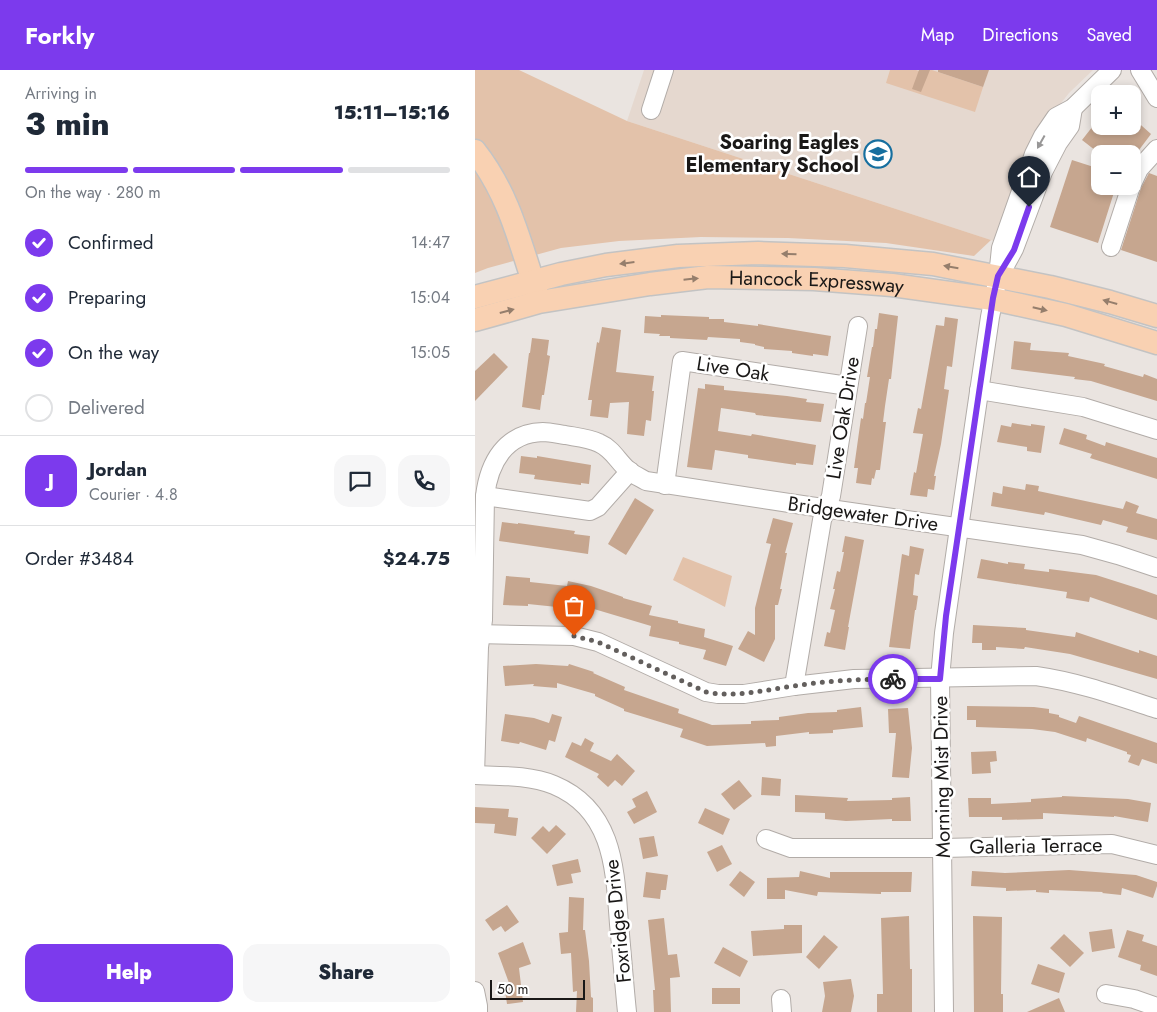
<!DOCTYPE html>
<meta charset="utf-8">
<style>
:root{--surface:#fff;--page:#f6f6f7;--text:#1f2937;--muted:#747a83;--line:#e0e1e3;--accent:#7c3aed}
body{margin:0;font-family:Jost,sans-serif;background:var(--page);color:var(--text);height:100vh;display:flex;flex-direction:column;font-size:19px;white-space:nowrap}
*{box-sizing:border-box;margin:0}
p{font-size:16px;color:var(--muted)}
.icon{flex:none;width:28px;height:28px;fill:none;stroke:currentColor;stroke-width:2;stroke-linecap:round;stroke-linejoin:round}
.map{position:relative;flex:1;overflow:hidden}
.panel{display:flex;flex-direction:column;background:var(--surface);width:475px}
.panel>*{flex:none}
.fabs{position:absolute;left:616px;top:15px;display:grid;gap:10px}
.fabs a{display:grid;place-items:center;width:50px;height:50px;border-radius:10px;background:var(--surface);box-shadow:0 2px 8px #0003;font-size:25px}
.scale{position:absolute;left:15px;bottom:12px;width:95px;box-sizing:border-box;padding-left:5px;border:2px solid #1a1817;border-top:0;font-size:14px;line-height:18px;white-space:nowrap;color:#1a1817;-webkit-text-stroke:4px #fff;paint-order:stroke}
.pin{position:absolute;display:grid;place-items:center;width:42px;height:42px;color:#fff;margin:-51px -21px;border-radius:50% 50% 50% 0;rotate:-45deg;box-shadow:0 0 5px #0007}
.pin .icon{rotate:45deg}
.courier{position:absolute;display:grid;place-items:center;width:50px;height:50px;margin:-25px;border:4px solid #7c3aed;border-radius:50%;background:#fff;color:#222;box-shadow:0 1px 6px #0007}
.summary em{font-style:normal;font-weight:800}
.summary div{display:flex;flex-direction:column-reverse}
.summary{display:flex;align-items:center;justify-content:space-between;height:85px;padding:0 25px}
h1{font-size:32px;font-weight:800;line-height:38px}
.bar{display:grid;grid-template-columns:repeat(4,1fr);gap:8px 5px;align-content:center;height:60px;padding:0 25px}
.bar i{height:6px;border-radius:4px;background:var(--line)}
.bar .on{background:var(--accent)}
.bar p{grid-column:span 4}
.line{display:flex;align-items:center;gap:12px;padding:0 25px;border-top:1px solid var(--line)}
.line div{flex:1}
.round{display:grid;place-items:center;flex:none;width:52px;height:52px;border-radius:15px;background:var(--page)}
ol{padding:0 25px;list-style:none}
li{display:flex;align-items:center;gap:15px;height:55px}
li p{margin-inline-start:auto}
li .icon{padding:5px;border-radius:50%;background:var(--accent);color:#fff;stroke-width:4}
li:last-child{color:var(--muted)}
li i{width:28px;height:28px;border:2px solid var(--line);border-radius:50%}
.cta{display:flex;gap:10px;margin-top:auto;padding:10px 25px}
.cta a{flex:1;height:58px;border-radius:15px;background:var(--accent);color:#fff;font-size:20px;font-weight:800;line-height:58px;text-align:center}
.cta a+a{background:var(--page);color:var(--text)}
header{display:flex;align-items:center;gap:30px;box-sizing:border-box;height:70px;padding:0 25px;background:var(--accent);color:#fff}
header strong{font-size:24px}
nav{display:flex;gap:28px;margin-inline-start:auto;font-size:18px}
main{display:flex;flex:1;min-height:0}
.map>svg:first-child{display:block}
.built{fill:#e5d8cf}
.green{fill:#e3c2aa}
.building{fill:#c6a68f}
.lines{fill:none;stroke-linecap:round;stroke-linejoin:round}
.minor-casing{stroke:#b2aca8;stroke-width:20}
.major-casing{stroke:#c3c3c3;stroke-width:25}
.minor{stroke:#fff;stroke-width:18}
.major{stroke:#f9d1b2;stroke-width:22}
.oneway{fill:#989797}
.oneway2{fill:#957e6c}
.done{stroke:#635f5d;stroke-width:5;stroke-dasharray:0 9}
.route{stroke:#7c3aed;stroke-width:6}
.labels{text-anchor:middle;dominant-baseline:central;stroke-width:5;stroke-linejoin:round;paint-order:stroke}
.poi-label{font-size:20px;font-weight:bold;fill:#1a1817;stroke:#fff;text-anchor:end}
.street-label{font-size:20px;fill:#1a1817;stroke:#fff}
</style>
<header>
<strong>Forkly</strong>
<nav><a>Map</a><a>Directions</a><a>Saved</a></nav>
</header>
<main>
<section class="panel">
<div class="summary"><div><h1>3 min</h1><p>Arriving in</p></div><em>15:11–15:16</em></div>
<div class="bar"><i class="on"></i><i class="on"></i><i class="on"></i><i></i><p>On the way · 280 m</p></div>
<ol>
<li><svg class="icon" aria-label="check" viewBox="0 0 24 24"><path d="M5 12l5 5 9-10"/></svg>Confirmed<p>14:47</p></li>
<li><svg class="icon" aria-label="check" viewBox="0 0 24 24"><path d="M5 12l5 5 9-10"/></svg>Preparing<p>15:04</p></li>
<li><svg class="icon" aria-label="check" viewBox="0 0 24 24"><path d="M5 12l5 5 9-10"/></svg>On the way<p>15:05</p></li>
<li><i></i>Delivered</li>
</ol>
<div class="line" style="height:90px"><b class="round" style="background:var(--accent);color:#fff">J</b><div><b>Jordan</b><p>Courier · 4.8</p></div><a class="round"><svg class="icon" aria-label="chat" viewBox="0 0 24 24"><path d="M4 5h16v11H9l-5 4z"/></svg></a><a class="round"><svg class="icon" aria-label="phone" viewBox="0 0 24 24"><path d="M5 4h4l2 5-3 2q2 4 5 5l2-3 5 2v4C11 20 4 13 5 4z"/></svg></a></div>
<div class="line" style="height:65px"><div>Order #3484</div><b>$24.75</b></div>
<div class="cta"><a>Help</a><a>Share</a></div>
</section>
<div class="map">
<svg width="682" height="942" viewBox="0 0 682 942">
<rect width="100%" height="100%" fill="#eae4e0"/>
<polygon class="built" points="169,0 618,0 594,23 575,47 522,172 152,51"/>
<g class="green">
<polygon points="0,0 44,0 152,51 516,170 499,186 411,173 313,168 226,167 144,171 86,178 13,198 0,203"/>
<polygon points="415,0 441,0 451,3 453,0 457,0 508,17 500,42 411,13"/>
<polygon points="208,487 257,506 250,537 198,510"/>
</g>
<g class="building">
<polygon points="444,0 455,0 446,22 437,19"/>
<polygon points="463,0 514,0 508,17 463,2"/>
<polygon points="625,47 625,56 658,56 658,48 676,64 661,84 625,84 607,70"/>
<polygon points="597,90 625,99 619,116 641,116 623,173 575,157"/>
<polygon points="674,103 682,106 682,192 646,180 666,118"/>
<polygon points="404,243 423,246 416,309 414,309 410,336 408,352 411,352 405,400 401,400 399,409 397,408 396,415 381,413 383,398 379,398 386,348 388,349 390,333 391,333 395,307 392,307 397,277 398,277 400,259 402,259"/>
<polygon points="186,245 234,247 234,249 249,249 249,252 283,256 283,254 356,266 353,286 338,284 338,286 317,283 317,281 289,279 289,277 280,275 280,274 265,272 265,269 233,267 232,270 195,268 195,266 184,266 185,264 169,263 170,246 186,247"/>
<polygon points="470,247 483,249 477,297 472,296 469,319 474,320 466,374 459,406 461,406 459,420 453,419 452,427 435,425 439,402 441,403 448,364 438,363 443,338 446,339 461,255 469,256"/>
<polygon points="127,257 146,260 141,302 179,306 177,321 179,321 176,351 171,350 169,366 152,364 154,332 135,333 133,348 115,346 117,330 113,330 122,272 124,273"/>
<polygon points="57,268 74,270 72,285 75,286 69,325 67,325 65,340 47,337 54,283 55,283"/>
<polygon points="539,271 556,273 555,280 594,283 593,286 630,294 629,296 668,307 669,304 682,309 682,331 616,311 599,309 600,307 536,299"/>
<polygon points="19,283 33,297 0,331 0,301"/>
<polygon points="230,314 249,316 249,320 312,326 332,329 331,332 349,334 346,352 281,345 280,343 246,338 243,361 276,366 277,364 341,375 338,395 321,393 321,395 273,388 273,385 240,380 237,400 212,397 223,318 230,319"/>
<polygon points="537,353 556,356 556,354 570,356 566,383 552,381 552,377 522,372 526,355 536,357"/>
<polygon points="589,358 612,365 611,369 630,376 631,372 682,388 682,409 615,388 617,384 584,374"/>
<polygon points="46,386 62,388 62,386 116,395 114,414 106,413 106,415 59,409 60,405 44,403"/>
<polygon points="551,414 564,416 563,421 648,439 651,431 664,436 661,443 682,449 682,470 651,462 653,457 628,450 626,455 570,442 569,445 516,436 518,422 527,424 528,416 550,420"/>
<polygon points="160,428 179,440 151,485 133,474"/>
<polygon points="298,448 318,453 310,483 312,483 305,519 307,519 303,535 300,535 300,569 289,592 263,579 273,561 280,565 280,538 296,474 291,473"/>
<polygon points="27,452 43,454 43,453 100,461 99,464 115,466 113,484 24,471"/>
<polygon points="370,466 389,470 373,557 374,557 370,580 349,576 352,562 355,563 360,540 355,539 360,519 358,519 362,501 365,502 369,482 367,482"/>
<polygon points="435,476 449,479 444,505 440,504 438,525 443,526 441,540 440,540 435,579 414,577 427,484 434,486"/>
<polygon points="506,489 533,494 533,492 550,494 549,499 574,502 574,499 621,505 665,519 682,525 682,550 615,527 614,532 591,528 592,522 502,508"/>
<polygon points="31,506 55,508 55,512 92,516 93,511 116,516 148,527 148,528 177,536 174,545 203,551 203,553 230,559 229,567 258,576 251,596 228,589 231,580 204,574 204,572 174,566 176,556 119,539 83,531 82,537 53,534 53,536 28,535"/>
<polygon points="498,555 551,558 551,560 600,567 601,562 664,583 664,580 682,586 682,609 595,584 550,577 549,579 521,577 521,580 507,580 507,573 497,573"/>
<polygon points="61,594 93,596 94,594 119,602 118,603 150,617 149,620 204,639 203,643 237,655 276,654 276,651 304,650 304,647 333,643 362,642 362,640 386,637 388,657 358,660 358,663 334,664 334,662 301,666 301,676 291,677 290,673 232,676 205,667 208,659 149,641 149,639 120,626 120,624 82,613 82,618 58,616 59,614 30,616 28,596"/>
<polygon points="492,636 559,637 574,639 574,643 584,645 584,647 601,653 604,646 682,673 682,694 667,689 664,696 653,692 656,685 652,684 652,682 612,668 611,672 580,662 557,659 501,657 501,650 492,650"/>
<polygon points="433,638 437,678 434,708 417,707 421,663 414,663 413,639"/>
<polygon points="30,644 59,648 74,653 77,644 87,647 80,672 74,670 71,680 45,672 44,674 26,671"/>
<polygon points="110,668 119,673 115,681 136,691 142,684 160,701 147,716 140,710 133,717 122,707 124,704 90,687 97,672 106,676"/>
<polygon points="521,681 522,691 515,692 516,703 497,704 496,682"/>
<polygon points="287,707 306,709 305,726 286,725"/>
<polygon points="264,710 277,726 259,740 246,724"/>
<polygon points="172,721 182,742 159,754 152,742 161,737 157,729"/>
<polygon points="320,725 373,728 372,731 417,730 417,728 435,727 436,751 417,751 417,749 371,751 350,749 350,743 320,742"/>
<polygon points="587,726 653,729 676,733 673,752 639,746 639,747 568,743 568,749 527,750 527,747 494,747 493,728 516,728 516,734 556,732 556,729 587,727"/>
<polygon points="0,737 34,739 33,747 43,748 41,766 19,763 20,754 0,753"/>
<polygon points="230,738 255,749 248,765 223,753"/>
<polygon points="81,755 91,764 72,784 56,768 68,756 74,762"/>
<polygon points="179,766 183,786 168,789 164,768"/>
<polygon points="247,775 257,794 242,802 232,782"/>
<polygon points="103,789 106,802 96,804 98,813 82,816 77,795"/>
<polygon points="594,800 661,805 682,812 682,816 678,828 647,818 646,825 627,823 628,822 574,820 574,823 561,822 561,820 531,821 531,818 496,816 497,801 530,803"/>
<polygon points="265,801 280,812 269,827 254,815"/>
<polygon points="325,801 355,808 355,802 437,802 436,822 406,822 406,824 343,822 342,826 310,820 310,829 292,829 292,808 324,807"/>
<polygon points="171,802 193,805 191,820 186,820 185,829 168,827"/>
<polygon points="94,827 109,828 108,860 110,860 114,891 116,927 118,928 118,942 101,942 102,921 98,922 96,883 86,884 84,863 93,862"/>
<polygon points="32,835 44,852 30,862 26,856 18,861 10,850"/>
<polygon points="434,846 435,899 437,899 437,942 402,942 402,924 408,924 406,848"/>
<polygon points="498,846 527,847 526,924 528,924 528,942 499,942"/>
<polygon points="189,848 193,885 202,884 205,907 195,908 196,942 179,942 178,920 180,920 173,850"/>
<polygon points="309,855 327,855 327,883 278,886 276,861 309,859"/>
<polygon points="637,859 640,878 617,882 614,862"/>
<polygon points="652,860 669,865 667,871 682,876 682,906 665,900 666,895 643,887"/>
<polygon points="589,864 609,883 595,897 575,878"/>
<polygon points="349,865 363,877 344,899 331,887"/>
<polygon points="48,872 56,894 44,898 48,932 32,934 29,914 34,913 23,883"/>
<polygon points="248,877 273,891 265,907 239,893"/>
<polygon points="563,894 590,903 584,923 556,914"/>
<polygon points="376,909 379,926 376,942 347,942 350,926 348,912"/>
<rect x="237" y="918" width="28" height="16"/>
<polygon points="584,928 590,942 552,942"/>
</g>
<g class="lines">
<g class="minor-casing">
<g id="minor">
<polyline points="665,0 682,28"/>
<polyline points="176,40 189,0"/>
<polyline points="658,112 664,99 682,79"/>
<polyline points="636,177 656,116"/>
<polyline points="527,201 539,179 568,102 583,73 595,56 598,38"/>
<polyline points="504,320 608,337 682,360"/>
<polyline points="190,415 207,291 373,316"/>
<polyline points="10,426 115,441 123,437 155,401"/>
<path d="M0 564 99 566 123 572 231 622 243 624H269L319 616 379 609 561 606C603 612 642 626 682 639"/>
<polyline points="319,616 347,450 356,426 383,256"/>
<path d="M0 705 4 577 8 550 10 426C14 393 30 363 68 362 75 362 83 364 90 365 101 367 114 368 124 373 138 379 143 392 154 401 159 405 166 408 171 411L334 436 607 475 643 485 682 498"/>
<path d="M0 705C25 706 55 705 79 715 139 740 140 800 144 854 147 884 149 913 152 942"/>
<polyline points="291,769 316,778 468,778 637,774 682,785"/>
<polyline points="0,921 3,936 3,942"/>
<polyline points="631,924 659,929 682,937"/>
<polyline points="306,929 307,942"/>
<polyline points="469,942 465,609 469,563 484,458 515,247 523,207 526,178 559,84 568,66 581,47 598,38 637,0"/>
</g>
</g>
<g class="major-casing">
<g id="major">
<path d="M0 81C34 124 45 173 62 224"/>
<polyline points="0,227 86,204 131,195 203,186 283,183 370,186 458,194 575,217 635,232 682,246"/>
<path id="s1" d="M0 250 64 232 175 214 233 207 339 209 417 215 518 229 591 245 682 273"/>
</g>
</g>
<use href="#minor" class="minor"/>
<use href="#major" class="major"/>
</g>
<defs><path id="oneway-solid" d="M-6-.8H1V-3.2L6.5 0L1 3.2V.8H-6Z" transform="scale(1.25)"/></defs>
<use class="oneway" href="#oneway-solid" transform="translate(566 72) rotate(119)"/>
<g class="oneway2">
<use href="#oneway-solid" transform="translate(314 184) rotate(-178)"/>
<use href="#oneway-solid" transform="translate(152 193) rotate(173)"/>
<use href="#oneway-solid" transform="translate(476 197) rotate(-170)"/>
<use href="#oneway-solid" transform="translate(216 209) rotate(-6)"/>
<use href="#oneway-solid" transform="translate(635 232) rotate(-164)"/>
<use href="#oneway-solid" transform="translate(565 239) rotate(13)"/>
<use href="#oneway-solid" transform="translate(32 241) rotate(-15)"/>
</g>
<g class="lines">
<path class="done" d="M99 566 123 572 231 622C261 628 289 620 318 616 351 611 385 609 418 609"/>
<polyline class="route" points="418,609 465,609 471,546 518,228 523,206 539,180 554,137"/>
</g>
<defs>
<g id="school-ring" transform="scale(1.4375)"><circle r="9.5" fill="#fff" stroke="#166f9f" stroke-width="1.5"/><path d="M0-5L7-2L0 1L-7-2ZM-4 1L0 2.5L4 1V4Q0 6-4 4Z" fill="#166f9f"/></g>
</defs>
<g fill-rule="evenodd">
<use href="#school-ring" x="403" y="84"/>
</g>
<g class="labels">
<g class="poi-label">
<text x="384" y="72">Soaring Eagles<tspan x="384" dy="23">Elementary School</tspan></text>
</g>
<g class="street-label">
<text stroke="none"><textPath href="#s1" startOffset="346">Hancock Expressway</textPath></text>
<text transform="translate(258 299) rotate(9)">Live Oak</text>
<text transform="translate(368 348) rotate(-81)">Live Oak Drive</text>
<text transform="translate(388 444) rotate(8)">Bridgewater Drive</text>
<text transform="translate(467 707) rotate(-91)">Morning Mist Drive</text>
<text transform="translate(561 776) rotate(-1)">Galleria Terrace</text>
<text transform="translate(143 851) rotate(-96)">Foxridge Drive</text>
</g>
</g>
</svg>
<div class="fabs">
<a>+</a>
<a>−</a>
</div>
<div class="scale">50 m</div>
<div class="pin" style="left:99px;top:566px;background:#ea580c"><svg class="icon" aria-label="bag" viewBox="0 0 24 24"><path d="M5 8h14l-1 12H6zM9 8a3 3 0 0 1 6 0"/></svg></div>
<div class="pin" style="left:554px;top:137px;background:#1f2937"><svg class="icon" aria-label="home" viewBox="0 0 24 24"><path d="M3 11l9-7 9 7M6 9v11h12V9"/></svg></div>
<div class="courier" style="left:418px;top:609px"><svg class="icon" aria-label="bike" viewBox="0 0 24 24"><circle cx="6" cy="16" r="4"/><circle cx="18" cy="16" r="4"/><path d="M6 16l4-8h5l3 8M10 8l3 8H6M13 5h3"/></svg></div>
</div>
</main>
